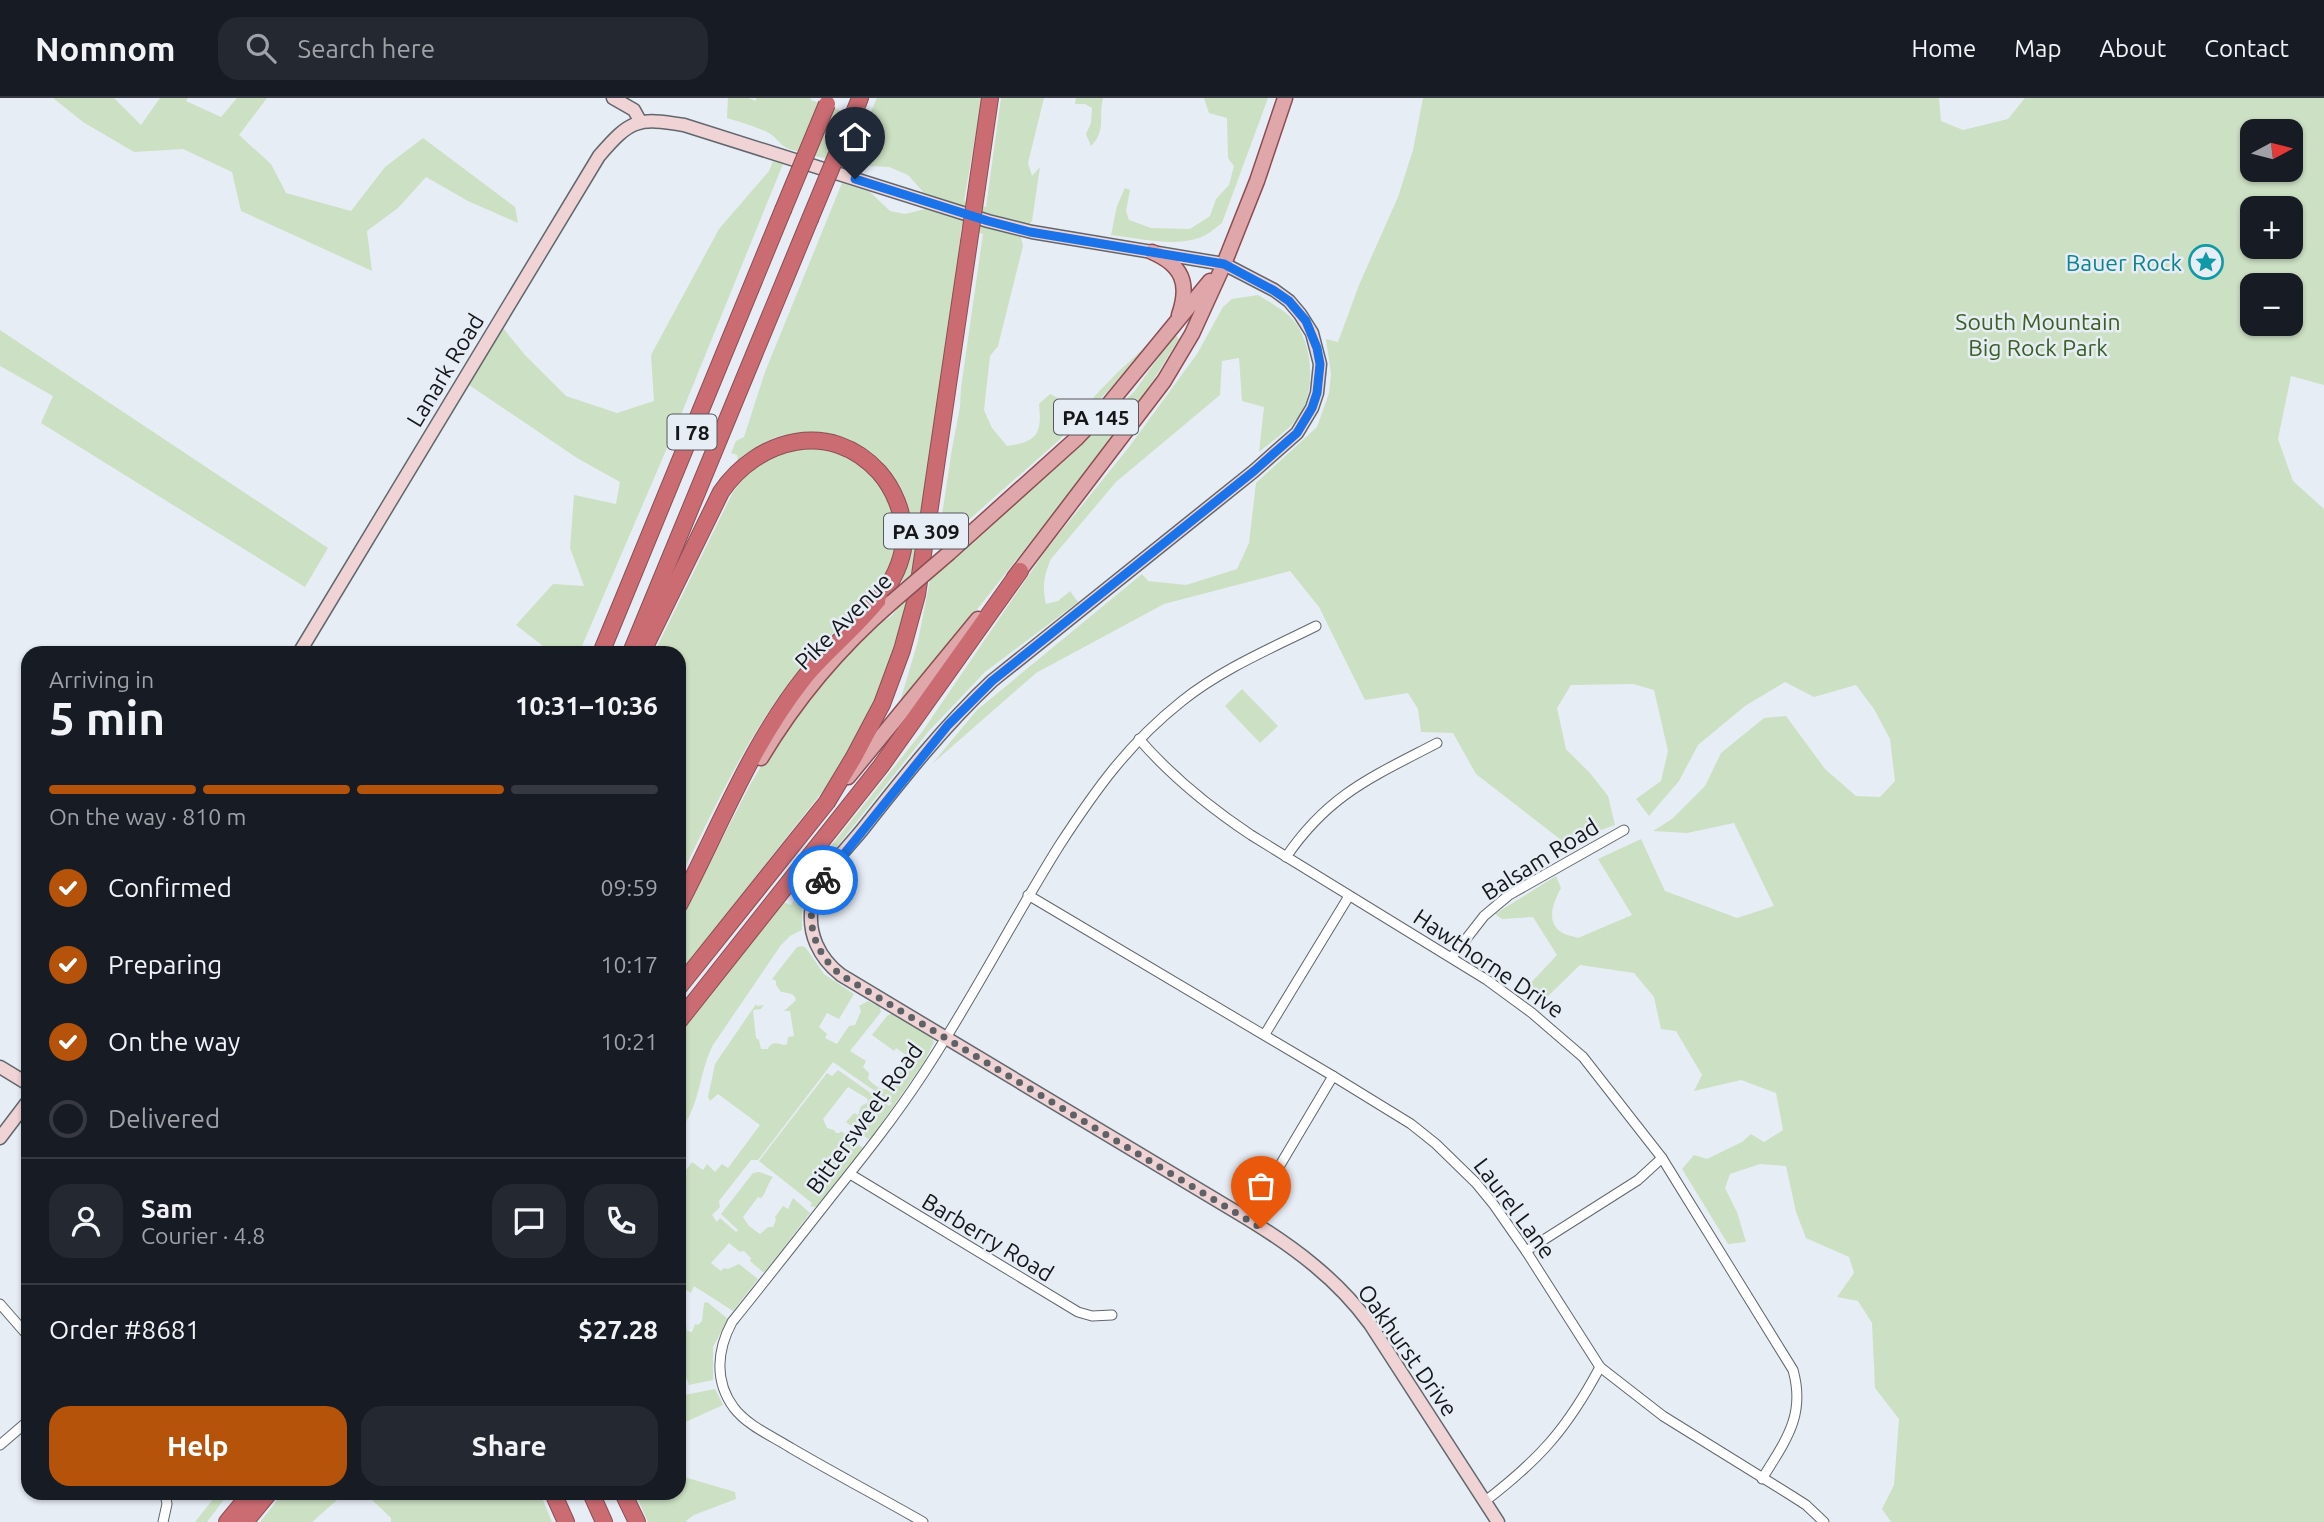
<!DOCTYPE html>
<meta charset="utf-8">
<style>
:root{--surface:#171b24;--page:#242831;--text:#f1f3f6;--muted:#9ea1a6;--line:#363941;--accent:#b45309}
body{margin:0;font-family:Ubuntu,sans-serif;background:var(--page);color:var(--text);height:100vh;display:flex;flex-direction:column;font-size:26px;white-space:nowrap}
*{box-sizing:border-box;margin:0}
p{font-size:23px;color:var(--muted)}
.icon{flex:none;width:38px;height:38px;fill:none;stroke:currentColor;stroke-width:2;stroke-linecap:round;stroke-linejoin:round}
.map{position:relative;flex:1;overflow:hidden}
.drawer{position:absolute;left:21px;top:548px;width:665px;height:854px;display:flex;flex-direction:column;background:var(--surface);border-radius:21px;box-shadow:0 2px 5px #0004}
.drawer>*{flex:none}
.needle{width:46px;rotate:83deg}
.tools{position:absolute;left:2240px;top:21px;display:grid;gap:14px}
.tools a{display:grid;place-items:center;width:63px;height:63px;border-radius:14px;background:var(--surface);box-shadow:0 2px 5px #0004;font-size:35px}
.pin{position:absolute;display:grid;place-items:center;width:60px;height:60px;color:#fff;margin:-72px -30px;border-radius:50% 50% 50% 0;rotate:-45deg;box-shadow:0 0 7px #0007}
.pin .icon{rotate:45deg}
.courier{position:absolute;display:grid;place-items:center;width:70px;height:70px;margin:-35px;border:5px solid #1a73e8;border-radius:50%;background:#fff;color:#222;box-shadow:0 2px 9px #0007}
.head em{font-style:normal;font-weight:600}
.head div{display:flex;flex-direction:column-reverse}
.head{display:flex;align-items:center;justify-content:space-between;height:119px;padding:0 28px}
h1{font-size:46px;font-weight:600;line-height:52px}
.bar{display:grid;grid-template-columns:repeat(4,1fr);gap:10px 7px;align-content:center;height:84px;padding:0 28px}
.bar i{height:9px;border-radius:5px;background:var(--line)}
.bar .on{background:var(--accent)}
.bar p{grid-column:span 4}
.line{display:flex;align-items:center;gap:18px;padding:0 28px;border-top:2px solid var(--line)}
.line div{flex:1}
.round{display:grid;place-items:center;flex:none;width:74px;height:74px;border-radius:21px;background:var(--page)}
ol{padding:0 28px;list-style:none}
li{display:flex;align-items:center;gap:21px;height:77px}
li p{margin-inline-start:auto}
li .icon{padding:7px;border-radius:50%;background:var(--accent);color:#fff;stroke-width:4}
li:last-child{color:var(--muted)}
li i{width:38px;height:38px;border:4px solid var(--line);border-radius:50%}
.button{display:flex;gap:14px;margin-top:auto;padding:14px 28px}
.button a{flex:1;height:80px;border-radius:21px;background:var(--accent);color:#fff;font-size:28px;font-weight:600;line-height:80px;text-align:center}
.button a+a{background:var(--page);color:var(--text)}
header{display:flex;align-items:center;gap:42px;box-sizing:border-box;height:98px;padding:0 35px;background:var(--surface);border-bottom:2px solid var(--line)}
header strong{font-size:33px}
nav{display:flex;gap:38px;margin-inline-start:auto;font-size:24px}
.search{width:490px;height:63px;background:var(--page);display:flex;align-items:center;gap:18px;box-sizing:border-box;padding:0 24px;border-radius:21px;color:var(--muted);font-size:26px}
.map>svg:first-child{display:block}
.green{fill:#cce0c3;fill-rule:evenodd}
.lines{fill:none;stroke-linecap:round;stroke-linejoin:round}
.street-casing{stroke:#61676d;stroke-width:11}
.secondary-casing{stroke:#61676d;stroke-width:15}
.primary-casing{stroke:#8b4e54;stroke-width:17}
.highway-casing{stroke:#8b4e54;stroke-width:18}
.street{stroke:#fff;stroke-width:9}
.secondary{stroke:#efd3d5;stroke-width:12}
.primary{stroke:#e0a7ab;stroke-width:14}
.highway{stroke:#cb6c73;stroke-width:16}
.primary-bridge-casing{stroke:#8b4e54;stroke-width:17;stroke-linecap:butt}
.highway-bridge-casing{stroke:#8b4e54;stroke-width:18;stroke-linecap:butt}
.primary-bridge{stroke:#e0a7ab;stroke-width:14}
.highway-bridge{stroke:#cb6c73;stroke-width:16}
.done{stroke:#5e6266;stroke-width:7;stroke-dasharray:0 12.6}
.route{stroke:#1a73e8;stroke-width:9}
.labels{text-anchor:middle;dominant-baseline:central;stroke-width:5;stroke-linejoin:round;paint-order:stroke}
.shield{fill:#e7edf5;stroke:#54575b;stroke-width:2}
.shield-label{font-size:21px;font-weight:bold;fill:#151719}
.culture-label{font-size:23px;fill:#0d838f;stroke:#e7edf5;text-anchor:end}
.park-label{font-size:23px;fill:#3a6024;stroke:#e7edf5}
.street-label{font-size:23px;fill:#151719;stroke:#e7edf5}
</style>
<header>
<strong>Nomnom</strong>
<div class="search"><svg class="icon" aria-label="search" viewBox="0 0 24 24"><circle cx="10" cy="10" r="6"/><path d="M15 15l6 6"/></svg>Search here</div>
<nav><a>Home</a><a>Map</a><a>About</a><a>Contact</a></nav>
</header>
<div class="map">
<svg width="2324" height="1424" viewBox="0 0 2324 1424">
<rect width="100%" height="100%" fill="#e7edf5"/>
<g class="green">
<polygon points="53,0 114,0 141,27 160,0 188,0 186,3 221,19 237,0 267,0 239,37 271,66 286,95 351,113 385,69 423,40 515,109 518,125 468,103 426,79 398,110 367,133 372,173 241,113 232,74 183,51 134,54 83,24"/>
<path d="M728 0H749L756 3V0H811V2L839 12 869 18 877 0H982L964 103 986 109 1001 0H1044L1028 65 1032 78 1040 69 1032 123 1029 127 936 100 924 95 908 77 889 69 850 67 789 51C779 47 776 38 767 34 754 28 740 24 727 20Z"/>
<path d="M1076 0H1103C1098 20 1107 32 1091 48L1086 36 1091 25 1092 10 1085 6H1075Z"/>
<path d="M1204 0H1268L1222 125C1214 131 1208 137 1199 140 1172 149 1138 140 1111 137L1117 108 1125 90 1130 92 1126 113 1129 122 1151 130 1190 131 1210 118 1216 101 1229 87 1234 68 1228 60 1227 20 1209 15Z"/>
<path d="M1423 0H1939L1941 23 1963 32 2008 21 2025 0H2324V287L2291 278 2278 341 2293 383 2324 411V1424H1891L1882 1411 1894 1387 1899 1321 1875 1290 1872 1225 1858 1203 1837 1199 1854 1175 1849 1159 1806 1140 1796 1114 1786 1068 1760 1066 1730 1076 1725 1090 1737 1114 1746 1144 1728 1146 1682 1071 1694 1057 1707 1061 1742 1044 1751 1036 1764 1044 1783 1032 1776 995 1741 982 1694 993 1702 977 1676 933 1661 931 1654 899 1634 875 1580 867 1544 902 1526 890 1557 857 1533 819 1502 821 1495 816 1556 778 1561 790C1554 803 1545 823 1561 834 1565 837 1573 838 1578 840L1632 817 1598 761 1641 741 1665 793 1737 820 1774 808 1734 725 1687 735 1653 733 1672 721 1705 688 1721 655 1764 620 1786 618 1825 671 1856 698 1880 699 1895 683 1890 641 1874 611 1856 587 1814 599 1785 584 1745 608 1698 647 1679 683 1649 718 1636 701 1661 683 1668 653 1654 592 1633 586 1571 587 1557 610 1566 651 1590 675 1608 698 1615 727 1565 745 1476 676 1453 635 1421 634 1418 611 1408 595 1365 602 1319 509 1290 473 1164 506 1036 575 932 666 977 612 1142 476 1148 483 1186 487 1237 471 1249 445 1256 385 1317 329 1329 295 1331 276 1326 241 1338 244 1359 187 1398 99 1413 52ZM2291 33V72H2252V33ZM2291 110V149H2252V110ZM2252 187H2291V226H2252Z"/>
<polygon points="773,63 783,66 676,329 579,555 548,555 548,552 516,527 553,486 584,488 570,450 574,397 616,406 620,384 577,360 469,287 503,230 525,257 566,298 617,315 654,303 651,257 719,131 769,73"/>
<path d="M842 85 870 94 890 113 905 116 925 111 1021 139 1023 148 998 248 990 258 984 312 992 330 1007 348C1038 344 1042 335 1039 306L1050 296 1062 302 1065 323 1059 338C1077 318 1095 297 1114 278 1133 259 1169 232 1176 205 1180 188 1171 178 1161 166L1167 170 1179 188 1176 210 1167 225 1111 290 1058 343 937 450 952 351 960 309 961 290 983 136 961 130 958 172 925 397 921 409 906 511 900 535 883 586 853 647 826 689 679 876V824L750 687 778 639 833 569 881 523C901 519 899 499 902 483 906 456 916 432 907 404 889 352 832 324 780 338 764 343 751 352 738 362L737 357 731 355 736 343 744 339 765 274Z"/>
<path d="M1258 197C1271 205 1289 214 1297 227 1312 250 1315 288 1302 313 1294 329 1272 343 1259 354L1264 309 1242 303 1239 260 1222 263 1220 297 1116 384 1051 461C1044 477 1042 489 1046 506L1058 503 1070 493 1078 504 985 574 929 633 816 775 802 808V832L790 838 781 847 713 947C699 973 700 1011 679 1033V935L783 804 791 807 819 763 922 634 1046 452 1129 349 1197 256 1223 209 1232 201Z"/>
<polygon points="0,232 328,450 305,489 41,325 53,298 0,268"/>
<polygon points="1175,236 1179,241 1132,316 941,557 899,607 918,543 930,482 1134,294"/>
<path d="M817 349C848 358 872 369 888 399 903 429 896 469 875 494 865 506 852 516 841 527 815 553 789 582 769 613 734 666 707 725 679 782V555H654L733 394C757 361 777 353 817 349Z"/>
<polygon points="1242,591 1278,628 1260,645 1225,608"/>
<path d="M803 848 806 850 824 876 854 896 839 921 827 915 819 929 827 936 825 940 837 946 849 928 855 927 861 913 859 908 868 903 880 909 881 914 850 953 866 963 863 969 869 975 868 981C874 987 879 992 888 991L909 959 896 950 894 953 872 937 887 918 892 915 932 939 934 944 924 964 872 1039 868 1041 846 1024 854 1015 858 1017 861 1008 867 1005 868 1001 848 989 823 1021 827 1030 834 1032 836 1035H840L841 1033 863 1050 862 1053 816 1109 810 1108 812 1105 759 1063 827 975 832 978 838 972 889 1008 892 1005 833 964 758 1062H751L719 1103 720 1109 712 1117 717 1124 720 1120 736 1134 738 1132 721 1116 753 1075 759 1074 773 1079C767 1086 767 1094 761 1100L758 1099 743 1119 749 1128 760 1136 768 1129H773L776 1122 775 1119 783 1108 788 1111 793 1100 810 1115 764 1175 750 1163 751 1160 744 1153 740 1154 729 1145 711 1165 721 1173 724 1170 728 1171 739 1166 758 1181 733 1213 694 1188 691 1195 683 1190 679 1196V1066L686 1072 692 1064 703 1072 707 1066 715 1074 722 1066 728 1070 760 1027 718 996 710 1003 708 999 715 966 756 906 757 908 764 907 761 911 753 912 756 940 759 942 761 951H768C771 943 778 945 784 947L787 946 788 939 794 938 790 913H784L796 902C795 895 788 895 781 894L776 887V883L772 881 797 849Z"/>
<polygon points="707,1204 728,1221 713,1249 713,1282 689,1287 682,1269 679,1270 679,1224 686,1227 687,1233 692,1234 695,1226 698,1227 702,1223 704,1205"/>
<polygon points="715,1291 723,1307 679,1327 679,1298"/>
<polygon points="679,1374 681,1378 735,1394 736,1401 694,1417 686,1423 687,1424 648,1424 635,1395 679,1395"/>
<polygon points="218,1395 229,1395 207,1424 195,1424"/>
<polygon points="283,1395 345,1395 312,1424 260,1424"/>
<polygon points="359,1395 540,1395 552,1424 391,1424 391,1420 369,1399"/>
</g>
<g class="lines">
<g class="street-casing">
<g id="street">
<path d="M1139 641C1172 679 1209 709 1251 737L1487 882 1532 915 1583 959 1662 1060 1793 1272C1806 1318 1785 1343 1762 1381"/>
<path d="M1286 759C1329 696 1372 679 1437 645"/>
<polyline points="1028,797 1333,978 1411,1026 1436,1046 1476,1085 1494,1107 1526,1153 1600,1269 1663,1318 1792,1398 1806,1407 1824,1424"/>
<polyline points="1452,859 1484,818 1509,797 1624,732"/>
<polyline points="1265,936 1349,798"/>
<polyline points="850,1076 1078,1214 1092,1218 1112,1217"/>
<polyline points="1248,1121 1333,978"/>
<polyline points="1526,1153 1638,1082 1662,1060"/>
<polyline points="0,1206 28,1238"/>
<polyline points="0,1347 28,1323"/>
<path d="M1484 1404C1539 1362 1567 1331 1600 1269"/>
<polyline points="163,1424 167,1406 165,1395"/>
<path d="M923 1424C879 1399 834 1375 791 1350 772 1338 748 1328 734 1310 714 1283 717 1252 732 1224 765 1183 798 1141 831 1099 863 1059 895 1019 923 976 972 902 1012 823 1059 748 1096 691 1128 646 1182 603 1222 571 1270 551 1316 528"/>
</g>
</g>
<g class="secondary-casing">
<g id="secondary">
<polyline points="613,0 634,12 640,23"/>
<path d="M299 555 599 58C630 22 637 19 684 27L988 123 1032 134 1224 166 1274 192 1289 203 1300 216 1312 235 1320 266 1317 295 1312 310 1297 335 1254 373 992 583C944 628 903 680 862 732 844 754 818 778 812 807 807 835 819 860 841 877L1248 1121C1295 1150 1337 1181 1370 1226L1498 1424"/>
<polyline points="0,969 28,986"/>
<polyline points="0,1040 28,1003"/>
</g>
</g>
<g class="primary-casing">
<g id="primary">
<path d="M1152 154C1182 167 1190 185 1179 217"/>
<polyline points="949,455 1077,340 1109,306 1210,183"/>
<polyline points="1014,480 1164,283 1192,236 1224,166 1257,83 1285,0"/>
<path d="M761 660C796 601 840 549 892 504"/>
<polyline points="848,679 978,521"/>
</g>
</g>
<g class="highway-casing">
<g id="highway">
<polyline points="854,15 860,0"/>
<polyline points="977,89 990,0"/>
<polyline points="632,552 810,121"/>
<polyline points="601,555 783,112"/>
<path d="M642 555 721 394C758 340 831 321 879 374 894 391 903 414 904 436 906 496 837 538 804 580 750 648 719 731 679 807"/>
<polyline points="679,889 827,704 854,659 882,606 902,552 917,497 969,144"/>
<polyline points="679,923 881,668 1020,473"/>
<polyline points="553,1395 566,1424"/>
<polyline points="591,1395 604,1424"/>
<polyline points="623,1395 637,1424"/>
<polyline points="227,1424 251,1395"/>
<polyline points="245,1424 269,1395"/>
</g>
</g>
<use href="#street" class="street"/>
<use href="#secondary" class="secondary"/>
<use href="#primary" class="primary"/>
<use href="#highway" class="highway"/>
<g class="primary-bridge-casing">
<polyline id="primary-bridge" points="892,504 949,455"/>
</g>
<g class="highway-bridge-casing">
<g id="highway-bridge">
<polyline points="783,112 827,6"/>
<polyline points="810,121 854,15"/>
<polyline points="969,144 977,89"/>
</g>
</g>
<use href="#primary-bridge" class="primary-bridge"/>
<use href="#highway-bridge" class="highway-bridge"/>
</g>
<g class="lines">
<path class="done" d="M823 782C801 814 812 854 841 877L1261 1130"/>
<polyline class="route" points="823,782 948,627 992,583 1254,373 1297,335 1312,310 1317,295 1320,266 1317,250 1306,223 1289,203 1273,192 1224,166 1030,134 988,123 855,81"/>
</g>
<defs>
<g id="sight-ring" transform="scale(1.75)"><circle r="9.5" fill="#e7edf5" stroke="#0f9aa8" stroke-width="1.5"/><path d="M0-6L1.8-2.2L6-1.7L2.9 1.2L3.7 5.4L0 3.3L-3.7 5.4L-2.9 1.2L-6-1.7L-1.8-2.2Z" fill="#0f9aa8"/></g>
</defs>
<g fill-rule="evenodd">
<use href="#sight-ring" x="2206" y="164"/>
</g>
<g class="labels">
<g class="shield">
<rect x="1054" y="301.5" width="84" height="35" rx="5"/>
<rect x="667.5" y="316.5" width="49" height="35" rx="5"/>
<rect x="884" y="415.5" width="84" height="35" rx="5"/>
</g>
<g class="shield-label">
<text x="1096" y="319">PA 145</text>
<text x="692" y="334">I 78</text>
<text x="926" y="433">PA 309</text>
</g>
<g class="culture-label">
<text x="2182" y="164">Bauer Rock</text>
</g>
<g class="park-label">
<text x="2038" y="223">South Mountain<tspan x="2038" dy="26">Big Rock Park</tspan></text>
</g>
<g class="street-label">
<text transform="translate(445 272) rotate(-59)">Lanark Road</text>
<text transform="translate(843 523) rotate(-45)">Pike Avenue</text>
<text transform="translate(1540 761) rotate(-32)">Balsam Road</text>
<text transform="translate(1489 865) rotate(34)">Hawthorne Drive</text>
<text transform="translate(864 1020) rotate(-54)">Bittersweet Road</text>
<text transform="translate(1515 1110) rotate(53)">Laurel Lane</text>
<text transform="translate(988 1139) rotate(31)">Barberry Road</text>
<text transform="translate(1408 1252) rotate(55)">Oakhurst Drive</text>
</g>
</g>
</svg>
<div class="tools">
<a><svg class="needle" viewBox="-14 -14 28 28"><path d="M0-13l5 13h-10z" fill="#e53935"/><path d="M0 13l5-13h-10z" fill="#9ea1a6"/></svg></a>
<a>+</a>
<a>−</a>
</div>
<div class="pin" style="left:1261px;top:1130px;background:#ea580c"><svg class="icon" aria-label="bag" viewBox="0 0 24 24"><path d="M5 8h14l-1 12H6zM9 8a3 3 0 0 1 6 0"/></svg></div>
<div class="pin" style="left:855px;top:81px;background:#1f2937"><svg class="icon" aria-label="home" viewBox="0 0 24 24"><path d="M3 11l9-7 9 7M6 9v11h12V9"/></svg></div>
<div class="courier" style="left:823px;top:782px"><svg class="icon" aria-label="bike" viewBox="0 0 24 24"><circle cx="6" cy="16" r="4"/><circle cx="18" cy="16" r="4"/><path d="M6 16l4-8h5l3 8M10 8l3 8H6M13 5h3"/></svg></div>
<section class="drawer">
<div class="head"><div><h1>5 min</h1><p>Arriving in</p></div><em>10:31–10:36</em></div>
<div class="bar"><i class="on"></i><i class="on"></i><i class="on"></i><i></i><p>On the way · 810 m</p></div>
<ol>
<li><svg class="icon" aria-label="check" viewBox="0 0 24 24"><path d="M5 12l5 5 9-10"/></svg>Confirmed<p>09:59</p></li>
<li><svg class="icon" aria-label="check" viewBox="0 0 24 24"><path d="M5 12l5 5 9-10"/></svg>Preparing<p>10:17</p></li>
<li><svg class="icon" aria-label="check" viewBox="0 0 24 24"><path d="M5 12l5 5 9-10"/></svg>On the way<p>10:21</p></li>
<li><i></i>Delivered</li>
</ol>
<div class="line" style="height:126px"><a class="round"><svg class="icon" aria-label="person" viewBox="0 0 24 24"><circle cx="12" cy="8" r="4"/><path d="M4 21q1-7 8-7t8 7"/></svg></a><div><b>Sam</b><p>Courier · 4.8</p></div><a class="round"><svg class="icon" aria-label="chat" viewBox="0 0 24 24"><path d="M4 5h16v11H9l-5 4z"/></svg></a><a class="round"><svg class="icon" aria-label="phone" viewBox="0 0 24 24"><path d="M5 4h4l2 5-3 2q2 4 5 5l2-3 5 2v4C11 20 4 13 5 4z"/></svg></a></div>
<div class="line" style="height:91px"><div>Order #8681</div><b>$27.28</b></div>
<div class="button"><a>Help</a><a>Share</a></div>
</section>
</div>
